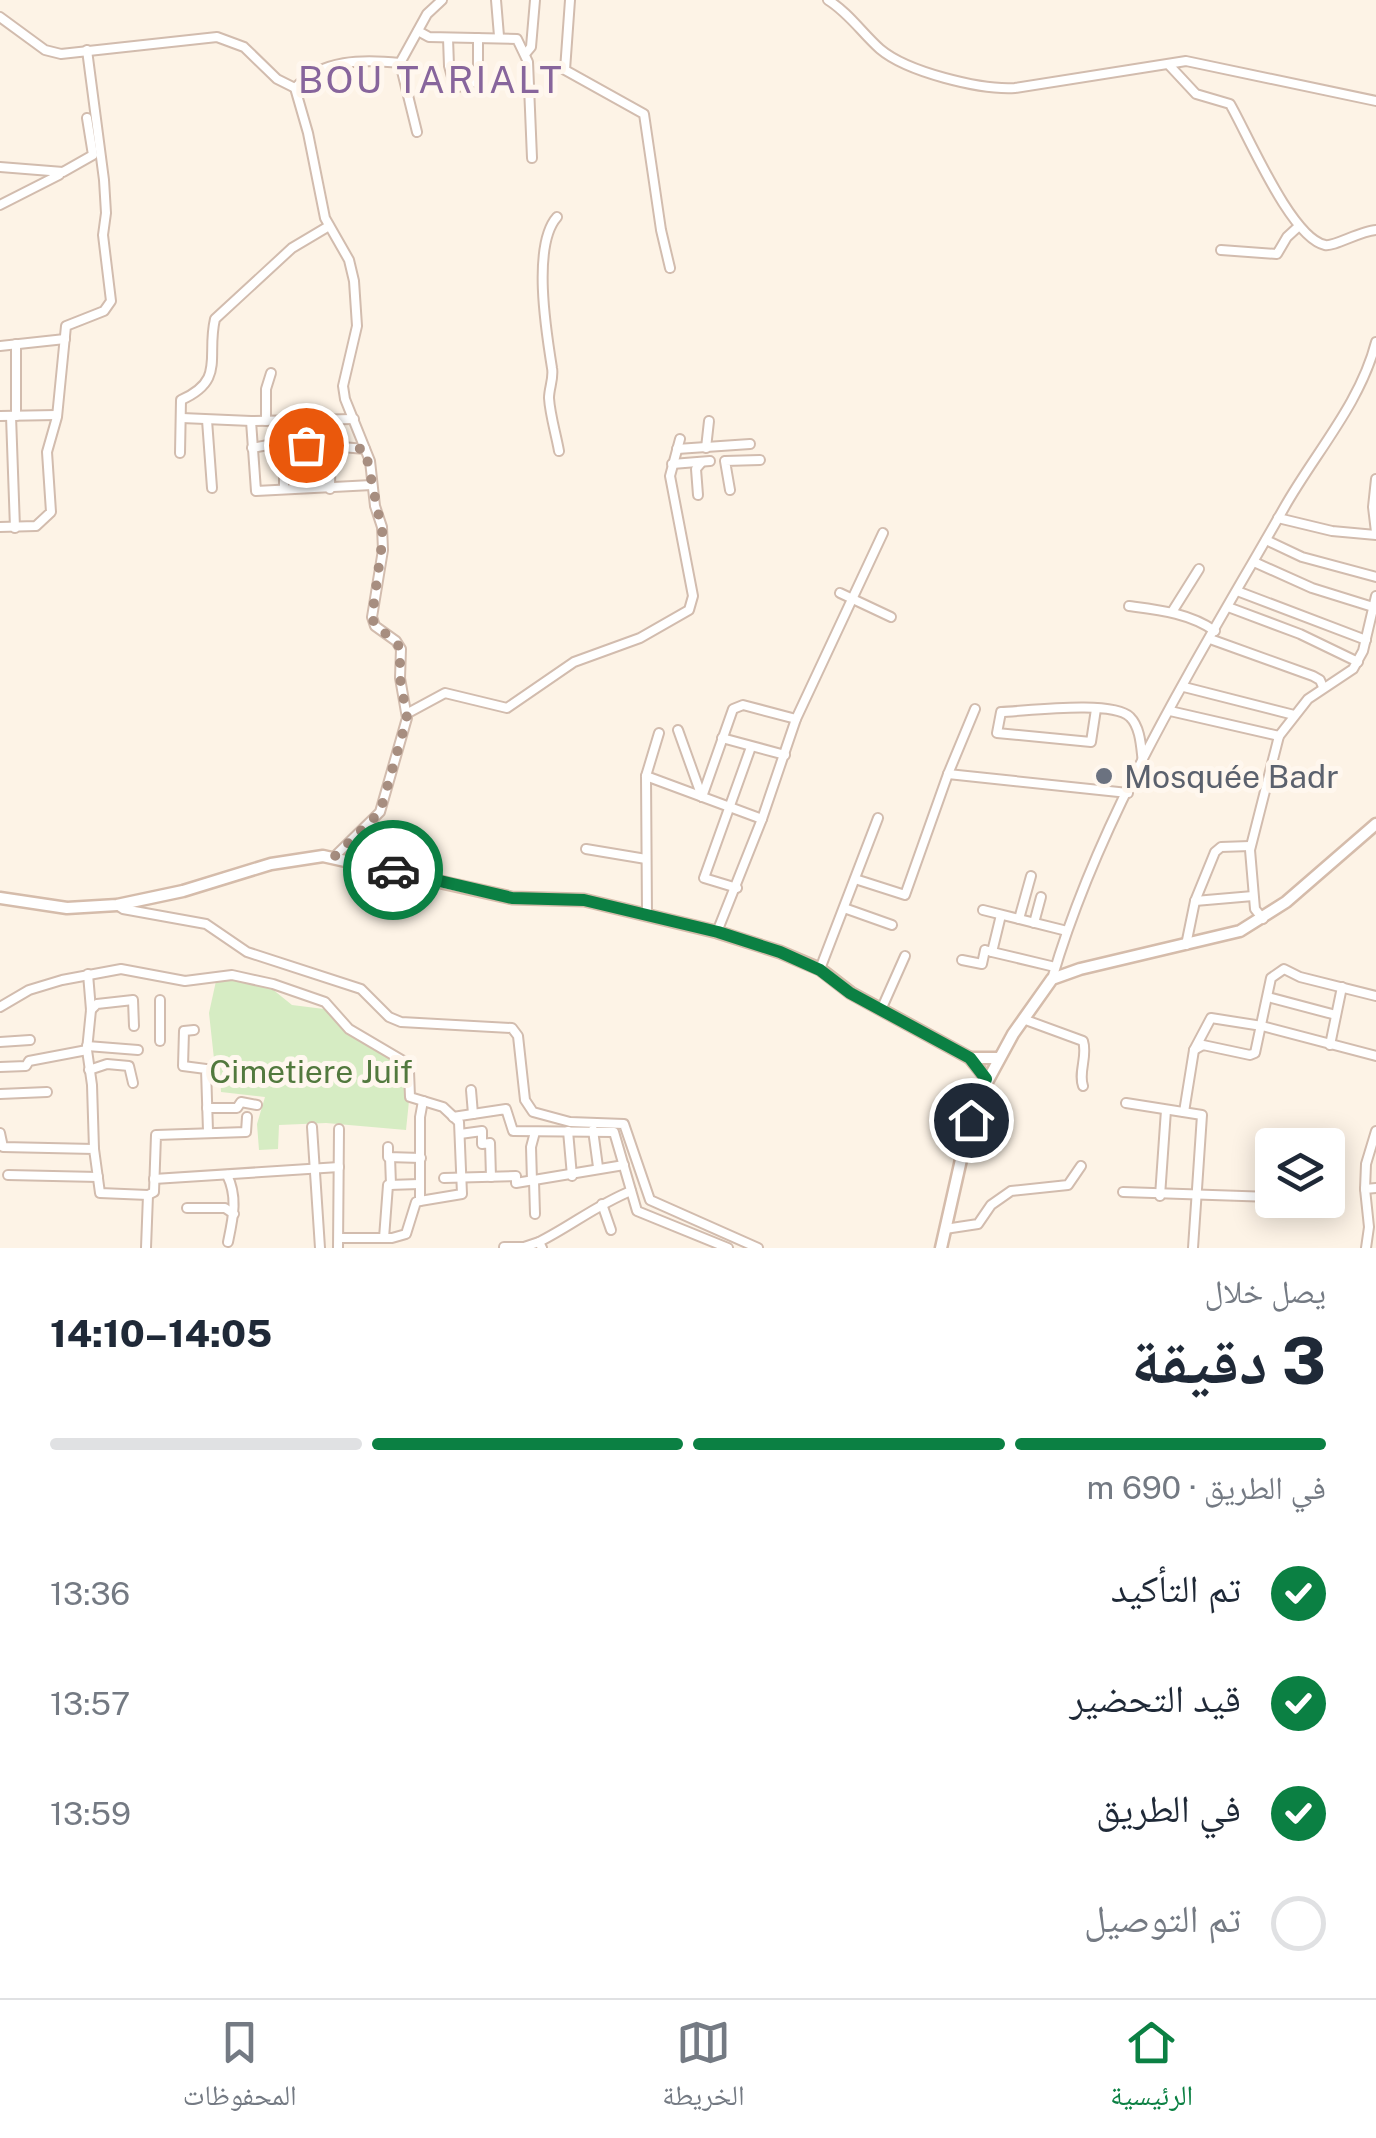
<!DOCTYPE html>
<html lang="ar">
<meta charset="utf-8">
<style>
:root{--surface:#fff;--page:#f2f2f3;--text:#1f2937;--muted:#747a83;--line:#e0e1e3;--accent:#0b8043}
body{margin:0;font-family:"Public Sans","Noto Naskh Arabic",sans-serif;background:var(--page);color:var(--text);direction:rtl;height:100vh;display:flex;flex-direction:column;font-size:38px;white-space:nowrap}
*{box-sizing:border-box;margin:0}
p{font-size:32px;color:var(--muted)}
.icon{flex:none;width:55px;height:55px;fill:none;stroke:currentColor;stroke-width:2;stroke-linecap:round;stroke-linejoin:round}
.map{position:relative;height:1248px;overflow:hidden;direction:ltr}
.sheet{display:flex;flex-direction:column;background:var(--surface);flex:1}
.sheet>*{flex:none}
.fabs{position:absolute;left:1255px;top:1128px;display:grid;gap:20px}
.fabs a{display:grid;place-items:center;width:90px;height:90px;border-radius:10px;background:var(--surface);box-shadow:0 5px 25px #0003;font-size:50px}
.pin{position:absolute;display:grid;place-items:center;width:85px;height:85px;color:#fff;margin:-42px;border:5px solid #fff;border-radius:50%;box-shadow:0 2px 10px #0007}
.courier{position:absolute;display:grid;place-items:center;width:100px;height:100px;margin:-50px;border:8px solid #0b8043;border-radius:50%;background:#fff;color:#222;box-shadow:0 2px 12px #0007}
.head em{font-style:normal;font-weight:800}
.head div{display:flex;flex-direction:column-reverse}
.head{display:flex;align-items:center;justify-content:space-between;height:170px;padding:0 50px}
h1{font-size:65px;font-weight:800;line-height:75px}
.bar{display:grid;grid-template-columns:repeat(4,1fr);gap:15px 10px;align-content:center;height:120px;padding:0 50px}
.bar i{height:12px;border-radius:8px;background:var(--line)}
.bar .active{background:var(--accent)}
.bar p{grid-column:span 4}
ol{padding:0 50px;list-style:none}
li{display:flex;align-items:center;gap:30px;height:110px}
li p{margin-inline-start:auto}
li .icon{padding:10px;border-radius:50%;background:var(--accent);color:#fff;stroke-width:4}
li:last-child{color:var(--muted)}
li i{width:55px;height:55px;border:5px solid var(--line);border-radius:50%}
.dock{display:flex;justify-content:space-around;align-items:center;height:140px;border-top:2px solid var(--line);background:var(--surface);font-size:28px;color:var(--muted)}
.dock a{display:grid;justify-items:center;gap:5px}
.dock .active{color:var(--accent)}
.map>svg:first-child{display:block}
.green{fill:#d6ecc3}
.lines{fill:none;stroke-linecap:round;stroke-linejoin:round}
.street-casing{stroke:#d2bcae;stroke-width:12}
.secondary-casing{stroke:#d5bcab;stroke-width:15}
.street{stroke:#fff;stroke-width:8}
.secondary{stroke:#fff;stroke-width:10}
.done{stroke:#a78e80;stroke-width:10;stroke-dasharray:0 18}
.route{stroke:#0b8043;stroke-width:12}
.worship-dot{fill:#6b7280;stroke:#fff7ee;stroke-width:4}
.labels{text-anchor:middle;dominant-baseline:central;stroke-width:10;stroke-linejoin:round;paint-order:stroke}
.worship-label{font-size:32px;fill:#5b616d;stroke:#fff7ee;text-anchor:start}
.park-label{font-size:32px;fill:#52793e;stroke:#fff7ee}
.quarter-label{font-size:38px;letter-spacing:2.5px;fill:#87659c;stroke:#fff7ee}
</style>
<div class="map">
<svg width="1376" height="1248" viewBox="0 0 1376 1248">
<rect width="100%" height="100%" fill="#fdf3e6"/>
<polygon class="green" points="221,977 266,984 292,1005 324,1009 346,1030 406,1067 406,1098 409,1101 406,1130 326,1123 279,1125 278,1149 259,1150 257,1124 265,1097 221,1092 220,1068 215,1068 209,1013 216,981 220,981"/>
<g class="lines">
<g class="street-casing">
<g id="street">
<polyline points="496,0 499,36"/>
<polyline points="570,0 565,70 644,114 661,230 670,268"/>
<path d="M828 0C849 13 862 33 880 49 907 72 980 90 1015 88L1186 61 1376 101"/>
<polyline points="0,17 45,50 61,54 217,37 244,47 277,79 295,88"/>
<polyline points="418,31 429,37 517,39 528,62 532,158"/>
<polyline points="448,38 449,66 455,88 478,81 478,38"/>
<polyline points="526,53 531,47 535,0"/>
<path d="M1169 65 1196 94 1230 104C1248 135 1291 238 1325 245 1334 247 1360 231 1376 230"/>
<polyline points="417,132 400,63 427,14 442,0"/>
<polyline points="0,167 63,172 93,155 87,118"/>
<polyline points="0,205 59,175"/>
<path d="M557 217C532 245 546 331 552 368 554 378 549 388 549 398 550 415 556 434 559 451"/>
<polyline points="1221,250 1277,254 1287,237 1299,226"/>
<polyline points="16,344 16,416"/>
<polyline points="0,346 65,339"/>
<polyline points="0,416 57,415"/>
<polyline points="11,416 15,528"/>
<polyline points="182,418 251,421 354,419"/>
<polyline points="207,420 212,488"/>
<polyline points="251,421 256,491 372,485"/>
<polyline points="266,421 266,389 271,373"/>
<polyline points="252,448 284,442 365,449"/>
<polyline points="706,448 709,421"/>
<polyline points="677,449 750,444"/>
<path d="M180 453 181 400C226 380 206 357 215 319L292 248 329 226"/>
<polyline points="307,462 329,466"/>
<polyline points="672,464 710,461"/>
<polyline points="1376,479 1373,507 1376,532"/>
<polyline points="284,489 284,442"/>
<polyline points="330,489 331,421"/>
<polyline points="730,490 725,461 760,460"/>
<polyline points="698,495 696,469 701,463"/>
<polyline points="1278,518 1332,531 1376,535"/>
<polyline points="0,527 36,526 51,512 47,452 57,417 66,326 104,311 111,301 103,235 106,213 104,180 87,50"/>
<polyline points="1266,540 1302,557 1376,577"/>
<polyline points="1254,562 1312,588 1373,607"/>
<polyline points="1237,591 1366,640"/>
<polyline points="840,593 891,617"/>
<path d="M1129 606C1159 610 1189 613 1215 631"/>
<polyline points="1228,607 1300,634 1358,662"/>
<polyline points="1172,612 1199,569"/>
<polyline points="1210,639 1313,676 1320,680 1323,687"/>
<polyline points="1184,687 1294,715"/>
<path d="M1096 709 1091 742 997 733 1001 712C1028 711 1112 700 1130 717 1141 728 1141 748 1143 763"/>
<polyline points="1170,711 1279,736"/>
<polyline points="408,713 445,693 507,708 574,662 640,638 689,610 693,596 670,476 680,439"/>
<polyline points="678,730 702,797"/>
<polyline points="722,738 785,755"/>
<polyline points="948,774 1128,793"/>
<polyline points="646,776 762,819"/>
<polyline points="702,797 733,709 743,705 796,719"/>
<polyline points="586,849 646,859"/>
<path d="M335 856 380 812 407 718 400 678 401 649 396 641 375 626 372 617 383 550 382 527 375 506 370 461 345 399 343 386 357 326 354 281 349 260 325 218 308 133 295 88C322 59 363 59 400 63"/>
<polyline points="855,879 905,895 948,774 975,709"/>
<polyline points="737,888 704,878 751,747"/>
<polyline points="1195,901 1253,896"/>
<polyline points="117,905 123,909 206,924 247,952 361,989 389,1017 401,1022 512,1028 518,1036 525,1100 533,1112 570,1122 624,1124 650,1200 758,1248"/>
<polyline points="844,908 892,925"/>
<polyline points="983,910 1067,931"/>
<polyline points="647,915 646,776 659,733"/>
<polyline points="1001,915 992,952 1055,967"/>
<polyline points="1019,919 1031,876"/>
<polyline points="1263,919 1255,909 1250,850 1279,736 1308,699 1353,669 1363,651 1376,596"/>
<polyline points="1034,923 1041,897"/>
<polyline points="717,932 762,819 796,719 883,533"/>
<polyline points="1186,945 1195,901 1215,852 1221,847 1250,846"/>
<polyline points="962,960 982,964 985,950 992,952"/>
<polyline points="820,969 878,818"/>
<polyline points="88,974 91,1010 87,1050 92,1085 94,1149"/>
<path d="M1052 979C1101 811 1198 659 1284 508 1315 453 1360 404 1376 342"/>
<polyline points="1268,997 1336,1015"/>
<polyline points="0,1007 29,990 62,980 121,969 185,981 232,975 273,984 325,1002 349,1029 405,1062 409,1071 410,1097 443,1107 459,1122 462,1194 420,1201"/>
<polyline points="91,1010 97,1004 133,1000 134,1026"/>
<polyline points="881,1010 905,956"/>
<path d="M1023 1019 1083 1041C1088 1056 1078 1072 1083 1086"/>
<polyline points="194,1030 184,1031 183,1066 206,1069 208,1131"/>
<polyline points="160,1041 160,1000"/>
<polyline points="0,1042 30,1040"/>
<polyline points="1330,1045 1342,987"/>
<polyline points="87,1046 138,1050"/>
<polyline points="1194,1050 1203,1045 1250,1055 1255,1053 1271,978 1284,969 1300,977 1376,996"/>
<polyline points="0,1067 26,1066 29,1061 87,1050"/>
<polyline points="89,1070 107,1064 129,1066 133,1083"/>
<polyline points="471,1090 473,1114"/>
<polyline points="0,1094 47,1092"/>
<polyline points="1126,1103 1202,1115 1193,1248"/>
<polyline points="207,1108 237,1108 241,1102 257,1105"/>
<polyline points="1184,1112 1194,1050 1211,1018 1262,1026 1376,1056"/>
<polyline points="453,1117 506,1109 513,1131 614,1132 637,1211 728,1248"/>
<polyline points="312,1127 320,1248"/>
<polyline points="593,1130 598,1167"/>
<polyline points="568,1131 572,1176"/>
<polyline points="0,1133 3,1147 94,1149 100,1193 148,1195"/>
<polyline points="460,1134 482,1131 482,1144 490,1143 491,1177"/>
<polyline points="388,1147 388,1157 421,1158"/>
<polyline points="390,1157 391,1185"/>
<polyline points="8,1175 98,1177"/>
<path d="M227 1175C238 1197 233 1218 228 1242"/>
<polyline points="444,1178 516,1176 516,1183 624,1165"/>
<polyline points="154,1179 339,1167"/>
<polyline points="532,1181 531,1147 535,1132"/>
<polyline points="534,1181 535,1214"/>
<polyline points="1365,1189 1366,1164 1376,1131"/>
<polyline points="1123,1192 1272,1197"/>
<polyline points="1160,1196 1166,1110"/>
<polyline points="602,1204 611,1230"/>
<polyline points="187,1208 225,1208 234,1214"/>
<polyline points="945,1229 978,1224 991,1205 1011,1191 1068,1185 1081,1166"/>
<polyline points="339,1238 392,1238 406,1234 416,1202 420,1201 420,1117 423,1101"/>
<polyline points="384,1238 388,1185 420,1184"/>
<polyline points="504,1247 524,1247 539,1242"/>
<polyline points="146,1248 148,1195 154,1192 156,1135 246,1132 247,1117"/>
<polyline points="338,1248 339,1129"/>
<path d="M542 1248 539 1242C571 1226 598 1204 631 1191"/>
<polyline points="1366,1248 1369,1227 1365,1189 1376,1188"/>
</g>
</g>
<g class="secondary-casing">
<g id="secondary">
<polyline points="0,898 67,908 117,905 183,891 271,864 323,856 512,898 584,900 717,932 780,952 820,969 851,993 970,1058 987,1079"/>
<polyline points="970,1058 999,1058"/>
<polyline points="941,1248 965,1142 981,1093 1013,1034 1052,979 1080,969 1240,931 1286,902 1376,824"/>
</g>
</g>
<use href="#street" class="street"/>
<use href="#secondary" class="secondary"/>
</g>
<g class="lines">
<polyline class="done" points="306,445 365,449 383,536 372,617 375,626 396,641 400,649 400,678 407,718 380,812 335,856 393,870"/>
<polyline class="route" points="393,870 512,898 584,900 718,932 780,952 820,970 850,993 970,1058 986,1079 971,1120"/>
</g>
<circle class="worship-dot" cx="1104" cy="776" r="10"/>
<g class="labels">
<g class="worship-label">
<text x="1124" y="776">Mosquée Badr</text>
</g>
<g class="park-label">
<text x="311" y="1071">Cimetiere Juif</text>
</g>
<g class="quarter-label">
<text x="431" y="79">BOU TARIALT</text>
</g>
</g>
</svg>
<div class="fabs">
<a><svg class="icon" aria-label="layers" viewBox="0 0 24 24"><path d="M12 4l9 5-9 5-9-5zM3 14l9 5 9-5"/></svg></a>
</div>
<div class="pin" style="left:306px;top:445px;background:#ea580c"><svg class="icon" aria-label="bag" viewBox="0 0 24 24"><path d="M5 8h14l-1 12H6zM9 8a3 3 0 0 1 6 0"/></svg></div>
<div class="pin" style="left:971px;top:1120px;background:#1f2937"><svg class="icon" aria-label="home" viewBox="0 0 24 24"><path d="M3 11l9-7 9 7M6 9v11h12V9"/></svg></div>
<div class="courier" style="left:393px;top:870px"><svg class="icon" aria-label="car" viewBox="0 0 24 24"><path d="M5 17H2v-5l4-1 3-4h7l3 4 3 1v5h-3M9 17h6M6 11h13"/><circle cx="7" cy="17" r="2"/><circle cx="17" cy="17" r="2"/></svg></div>
</div>
<section class="sheet">
<div class="head"><div><h1>3 دقيقة</h1><p>يصل خلال</p></div><em>14:05–14:10</em></div>
<div class="bar"><i class="active"></i><i class="active"></i><i class="active"></i><i></i><p>في الطريق · 690 m</p></div>
<ol>
<li><svg class="icon" aria-label="check" viewBox="0 0 24 24"><path d="M5 12l5 5 9-10"/></svg>تم التأكيد<p>13:36</p></li>
<li><svg class="icon" aria-label="check" viewBox="0 0 24 24"><path d="M5 12l5 5 9-10"/></svg>قيد التحضير<p>13:57</p></li>
<li><svg class="icon" aria-label="check" viewBox="0 0 24 24"><path d="M5 12l5 5 9-10"/></svg>في الطريق<p>13:59</p></li>
<li><i></i>تم التوصيل</li>
</ol>
</section>
<nav class="dock">
<a class="active"><svg class="icon" aria-label="home" viewBox="0 0 24 24"><path d="M3 11l9-7 9 7M6 9v11h12V9"/></svg>الرئيسية</a>
<a><svg class="icon" aria-label="map" viewBox="0 0 24 24"><path d="M3 6l6-2 6 2 6-2v14l-6 2-6-2-6 2zM9 4v14M15 6v14"/></svg>الخريطة</a>
<a><svg class="icon" aria-label="saved" viewBox="0 0 24 24"><path d="M7 4h10v16l-5-4-5 4z"/></svg>المحفوظات</a>
</nav>
